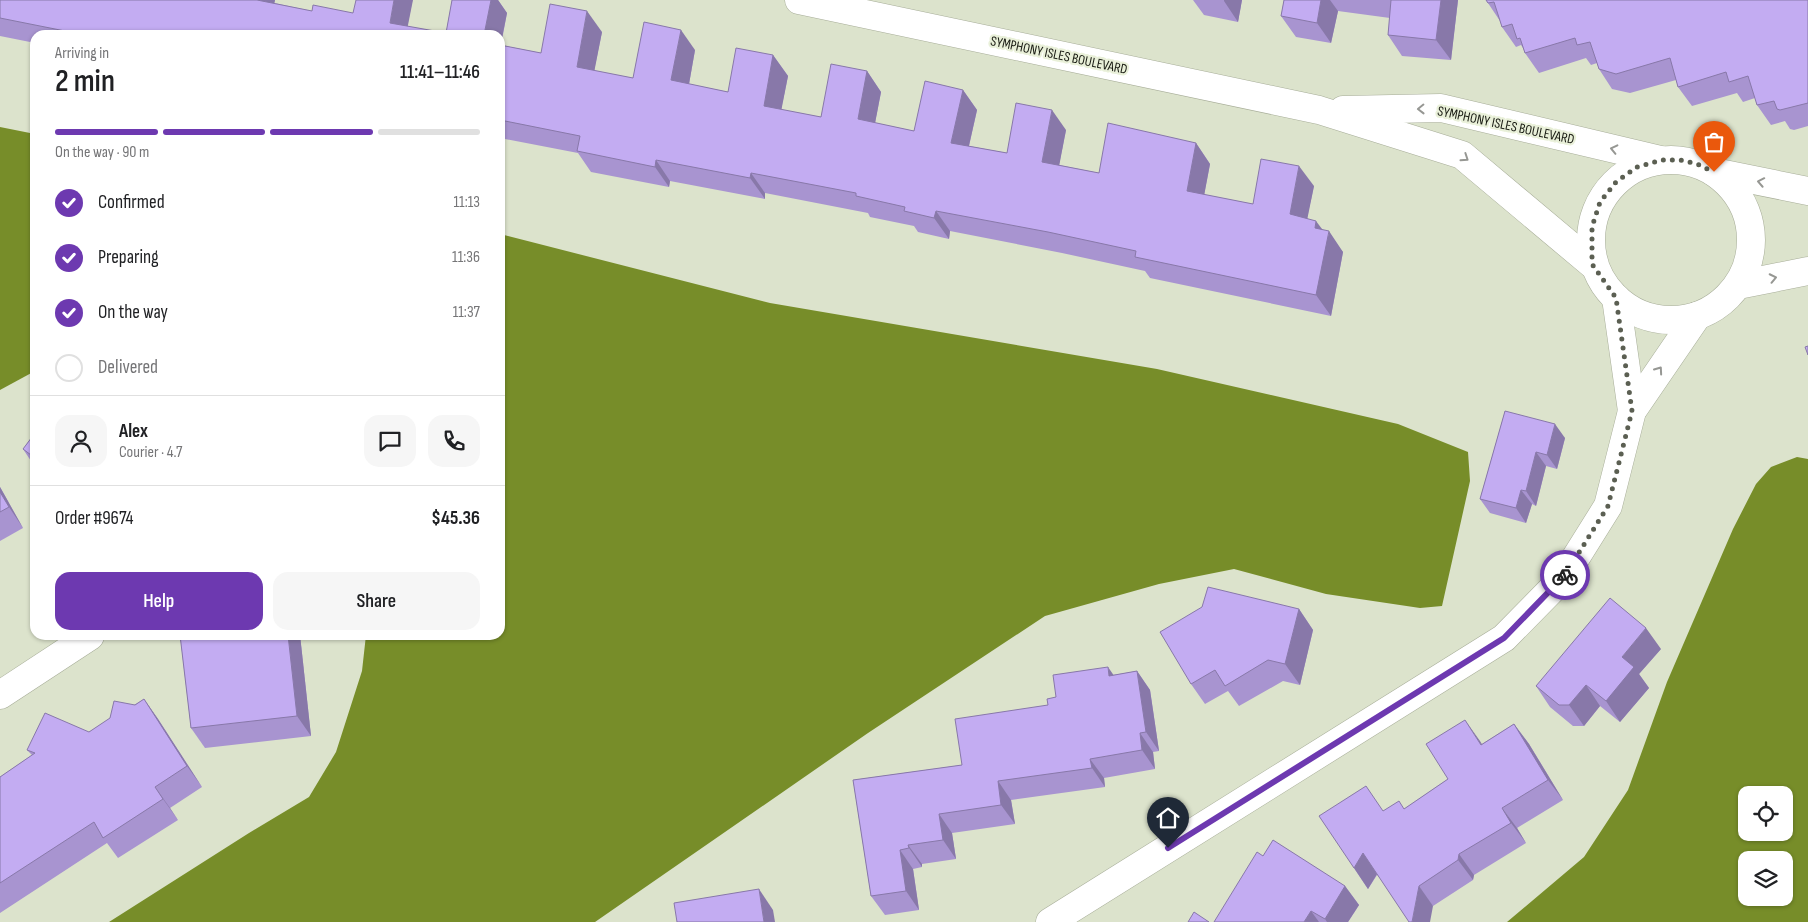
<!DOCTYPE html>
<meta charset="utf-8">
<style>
:root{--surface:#fff;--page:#f6f6f6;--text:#202124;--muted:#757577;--line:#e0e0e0;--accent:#6d39b0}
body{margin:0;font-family:"Sofia Sans Condensed",sans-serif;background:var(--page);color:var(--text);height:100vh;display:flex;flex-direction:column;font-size:19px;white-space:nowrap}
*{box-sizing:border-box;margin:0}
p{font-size:16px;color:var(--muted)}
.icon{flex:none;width:28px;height:28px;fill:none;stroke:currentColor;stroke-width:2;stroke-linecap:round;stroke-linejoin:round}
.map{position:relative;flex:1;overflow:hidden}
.sheet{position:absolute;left:30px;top:30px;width:475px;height:610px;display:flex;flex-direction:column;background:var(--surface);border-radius:15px;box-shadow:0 1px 4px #0004}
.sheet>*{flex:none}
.fabs{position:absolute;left:1738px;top:786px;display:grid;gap:10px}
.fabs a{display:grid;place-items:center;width:55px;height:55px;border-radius:10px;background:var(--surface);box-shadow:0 1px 4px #0004;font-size:25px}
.pin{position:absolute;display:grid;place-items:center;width:42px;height:42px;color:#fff;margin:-51px -21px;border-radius:50% 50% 50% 0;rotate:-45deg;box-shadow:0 0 5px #0007}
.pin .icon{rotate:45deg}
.courier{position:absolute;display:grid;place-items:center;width:50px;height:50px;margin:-25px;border:4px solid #6d39b0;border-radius:50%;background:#fff;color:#222;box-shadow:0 1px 6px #0007}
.overview em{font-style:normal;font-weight:600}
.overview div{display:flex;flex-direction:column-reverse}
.overview{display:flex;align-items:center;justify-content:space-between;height:85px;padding:0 25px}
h1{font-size:32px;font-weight:600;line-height:38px}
.bar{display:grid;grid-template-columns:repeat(4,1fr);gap:8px 5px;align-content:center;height:60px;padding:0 25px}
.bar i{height:6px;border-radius:4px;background:var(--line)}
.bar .on{background:var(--accent)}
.bar p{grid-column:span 4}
.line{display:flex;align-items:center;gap:12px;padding:0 25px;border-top:1px solid var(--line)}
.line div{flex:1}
.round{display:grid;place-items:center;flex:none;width:52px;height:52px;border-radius:15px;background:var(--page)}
ol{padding:0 25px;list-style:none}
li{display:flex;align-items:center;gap:15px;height:55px}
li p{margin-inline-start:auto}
li .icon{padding:5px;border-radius:50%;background:var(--accent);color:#fff;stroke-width:4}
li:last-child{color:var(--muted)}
li i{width:28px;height:28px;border:2px solid var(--line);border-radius:50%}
.action{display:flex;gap:10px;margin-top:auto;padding:10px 25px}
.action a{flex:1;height:58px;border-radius:15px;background:var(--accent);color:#fff;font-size:20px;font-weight:600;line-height:58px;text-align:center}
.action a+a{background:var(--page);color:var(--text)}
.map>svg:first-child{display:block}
.water{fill:#778d29;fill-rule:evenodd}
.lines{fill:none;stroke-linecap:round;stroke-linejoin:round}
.minor-casing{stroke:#a7ad98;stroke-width:29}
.minor{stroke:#fff;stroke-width:28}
.wall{fill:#a894d0}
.shaded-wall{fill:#8878a9}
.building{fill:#c3acf2;stroke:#8878a9}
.oneway{stroke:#969793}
.done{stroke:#5b5f52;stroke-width:5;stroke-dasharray:0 9}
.route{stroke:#6d39b0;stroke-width:6}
.labels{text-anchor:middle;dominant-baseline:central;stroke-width:4.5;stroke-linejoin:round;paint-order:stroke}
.street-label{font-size:14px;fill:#161810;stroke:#e9f0d9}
</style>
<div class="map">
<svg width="1808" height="922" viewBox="0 0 1808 922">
<rect width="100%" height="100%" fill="#dce3cc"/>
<g class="water">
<polygon points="0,127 35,134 35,371 0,390"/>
<polygon points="500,234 770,303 1157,369 1398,424 1468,452 1470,481 1442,606 1420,608 1326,594 1234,569 1159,584 1045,616 868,733 595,922 109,922 249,833 309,797 336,752 362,671 366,635 500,635"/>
<path d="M1797 457 1808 459V922H1507L1584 857 1628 790 1667 682 1733 529 1756 484 1771 467ZM1746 795H1784V832H1746ZM1746 860H1784V898H1746Z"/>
</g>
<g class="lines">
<g class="minor-casing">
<g id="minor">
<polyline points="799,0 1319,110 1462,155 1592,264"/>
<polyline points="1343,110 1441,108 1661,160"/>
<circle cx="1671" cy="240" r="80"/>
<polyline points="1714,172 1808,191"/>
<polyline points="1738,285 1808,271"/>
<polyline points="1616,298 1632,411"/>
<polyline points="0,695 90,636"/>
<polyline points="1050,922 1504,638 1563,578 1608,506 1632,411 1697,316"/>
</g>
</g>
<use href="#minor" class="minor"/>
</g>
<g class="wall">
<polygon points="0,0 275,0 274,3 312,11 446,33 452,0 498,0 507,13 501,45 541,53 602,32 594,71 633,78 695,50 689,84 728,92 773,55 788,76 781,110 821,117 867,71 881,92 875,123 914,131 963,90 977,110 969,146 1007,153 1066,130 1059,165 1099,173 1196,143 1210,164 1204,195 1253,204 1314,186 1307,218 1323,230 1343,252 1331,316 1150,278 1145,271 1062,253 950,231 949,239 918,232 914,226 870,217 868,213 765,193 765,199 670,181 669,187 591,172 578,153 500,138 500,35 35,35 35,43 0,36"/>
<polygon points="1193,0 1242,0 1238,22 1204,15"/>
<polygon points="1284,0 1458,0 1451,60 1402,56 1388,35 1390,18 1338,11 1331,43 1296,37 1281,16"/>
<polygon points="1486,0 1808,0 1808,126 1794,130 1790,129 1785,121 1771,125 1757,105 1755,98 1743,102 1737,93 1692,106 1678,87 1676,80 1630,93 1612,89 1599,69 1597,63 1591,65 1586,58 1539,73 1525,53 1523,48 1521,45 1516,47 1502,27 1500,21"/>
<polygon points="1505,411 1565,438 1557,469 1546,466 1536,506 1532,504 1526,523 1490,513 1480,499"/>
<polygon points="35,433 35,467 23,449"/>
<polygon points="0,487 23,528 0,541"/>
<polygon points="1299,609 1313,630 1300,685 1283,681 1239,706 1228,691 1205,704 1191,684"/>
<polygon points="180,635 300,635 311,736 205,748 191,728"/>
<polygon points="1661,649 1639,674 1649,688 1620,722 1600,706 1584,726 1573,726 1550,707 1536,686"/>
<polygon points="1137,671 1150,690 1159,751 1153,752 1155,769 1104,778 1105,787 1011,800 1015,824 952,833 956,859 922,864 922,867 913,869 919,910 885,915 871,896 853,780 962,765 1048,705 1056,697 1113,675"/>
<polygon points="144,699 158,719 202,787 170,808 178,820 118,858 107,843 0,913 0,777 32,755 27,750 89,732"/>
<polygon points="1514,724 1529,744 1563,800 1517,828 1526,843 1474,875 1473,880 1433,906 1377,875 1368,889 1354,868 1383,811 1404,809 1448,779 1482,744"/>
<polygon points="1345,886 1359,905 1348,922 1214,922"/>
</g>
<g class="shaded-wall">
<polygon points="257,0 275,0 271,21"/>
<polygon points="394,0 413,0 406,35 390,23"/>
<polygon points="491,0 498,0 507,13 500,48 500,35 484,35"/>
<polygon points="1224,0 1242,0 1238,22 1224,1"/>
<polygon points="1321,0 1330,0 1338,11 1331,43 1317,23"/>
<polygon points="1441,0 1458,0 1451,60 1436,40"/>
<polygon points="587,11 602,32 591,88 577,67"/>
<polygon points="681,30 695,50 686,101 671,80"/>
<polygon points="773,55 788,76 778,127 764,106"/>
<polygon points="867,71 881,92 872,139 858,119"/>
<polygon points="963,90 977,110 965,163 951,143"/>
<polygon points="1052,110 1066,130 1056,182 1042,162"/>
<polygon points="1196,143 1210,164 1201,212 1187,191"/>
<polygon points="656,160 670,181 669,187 655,167"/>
<polygon points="1299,166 1314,186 1304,235 1290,214"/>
<polygon points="751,173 765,193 765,199 750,178"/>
<polygon points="936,211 950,231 949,239 934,218"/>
<polygon points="1316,221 1328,237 1329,231 1343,252 1331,316 1316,295 1315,228"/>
<polygon points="1555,424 1565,438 1557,469 1547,455"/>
<polygon points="1536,452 1546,466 1536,506 1526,491"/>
<polygon points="0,487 23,528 9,507 0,492"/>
<polygon points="1521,490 1532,504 1526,523 1516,508"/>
<polygon points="1299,609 1313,630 1300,685 1285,664"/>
<polygon points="1646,628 1661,649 1639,674 1649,688 1620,722 1606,701 1622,657"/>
<polygon points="288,635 300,635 311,736 297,716"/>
<polygon points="1108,667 1121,686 1109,676"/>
<polygon points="1137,671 1150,690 1159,751 1146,732"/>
<polygon points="1586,685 1600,706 1584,726 1569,705"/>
<polygon points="144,699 158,719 202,787 187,766"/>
<polygon points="1465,720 1480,741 1495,765 1481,745"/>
<polygon points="1514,724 1529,744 1563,800 1548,780"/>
<polygon points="1140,733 1153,752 1155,769 1142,750"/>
<polygon points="1090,759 1104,778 1105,787 1092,768"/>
<polygon points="998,781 1011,800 1015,824 1001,805"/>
<polygon points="155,787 170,808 178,820 163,799"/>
<polygon points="1502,808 1517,828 1526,843 1511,823"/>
<polygon points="939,814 952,833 956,859 943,840"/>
<polygon points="908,845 922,864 922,867 909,848"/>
<polygon points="900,850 913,869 919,910 906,891"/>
<polygon points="1363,853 1377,874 1368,889 1354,868"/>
<polygon points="1459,854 1474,875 1473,880 1458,860"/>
<polygon points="1345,886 1359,905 1348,922 1327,922 1325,919"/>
<polygon points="1419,886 1433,906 1430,922 1412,922"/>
<polygon points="759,889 773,910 775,922 764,922"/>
<polygon points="1311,911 1319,922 1304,922"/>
</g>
<g class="building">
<polygon points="0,0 257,0 312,11 313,5 353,13 356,0 394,0 390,23 446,33 452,0 491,0 484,35 85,35 0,18"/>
<polygon points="1284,0 1321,0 1317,23 1281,16"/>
<polygon points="1391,0 1441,0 1436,40 1388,35"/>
<polygon points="1486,0 1808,0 1808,103 1780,110 1777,109 1774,101 1757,105 1748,76 1729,82 1726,72 1678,87 1670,58 1616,74 1599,69 1590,42 1577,45 1575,38 1525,53 1520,38 1517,39 1512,24 1502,27 1494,2 1488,3"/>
<polygon points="550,4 587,11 577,67 633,78 644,22 681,30 671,80 728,92 736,48 773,55 764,106 821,117 831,64 867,71 858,119 914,131 925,81 963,90 951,143 1007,153 1016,103 1052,110 1042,162 1099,173 1108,123 1196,143 1187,191 1253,204 1261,159 1299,166 1290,214 1316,221 1315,228 1329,231 1316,295 1135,257 1136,251 1048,232 936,211 934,218 904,211 905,207 856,196 856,193 751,173 750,178 656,160 655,167 577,151 580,136 500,120 500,45 541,53"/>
<polygon points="1808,346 1808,355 1805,347"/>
<polygon points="1505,411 1555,424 1547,455 1536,452 1526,491 1521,490 1516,508 1480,499"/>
<polygon points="35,433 35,458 23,449"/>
<polygon points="0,492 9,507 0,512"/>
<polygon points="1208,587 1299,609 1285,664 1268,660 1225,686 1215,670 1191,684 1160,632 1202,607"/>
<polygon points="1610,598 1646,628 1622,657 1634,667 1606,701 1586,685 1569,705 1559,705 1536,686"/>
<polygon points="180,635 288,635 297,716 191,728"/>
<polygon points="1108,667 1109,676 1137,671 1146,732 1140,733 1142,750 1090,759 1092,768 998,781 1001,805 939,814 943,840 908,845 909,848 900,850 906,891 871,896 853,780 962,765 955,719 1048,705 1047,699 1056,697 1053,675"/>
<polygon points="144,699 187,766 155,787 163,799 103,838 94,822 0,883 0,777 35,753 27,750 45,713 89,732 110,718 114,701 135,705"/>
<polygon points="1465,720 1481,745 1514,724 1548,780 1502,808 1511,823 1459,854 1458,860 1419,886 1412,922 1409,922 1363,853 1354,868 1319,816 1366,786 1383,811 1399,801 1404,809 1448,779 1426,744"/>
<polygon points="1273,840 1345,886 1325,919 1311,911 1304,922 1214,922 1257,852 1263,856"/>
<polygon points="759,889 764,922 677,922 674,903"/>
<polygon points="1194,912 1209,922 1188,922"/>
</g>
<defs><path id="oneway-chevron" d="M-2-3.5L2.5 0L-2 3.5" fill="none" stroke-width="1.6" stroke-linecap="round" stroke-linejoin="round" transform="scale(1.25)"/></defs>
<g class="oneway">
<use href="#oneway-chevron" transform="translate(1421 109) rotate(179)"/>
<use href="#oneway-chevron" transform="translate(1614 149) rotate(-167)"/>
<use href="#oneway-chevron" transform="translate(1465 158) rotate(34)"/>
<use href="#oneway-chevron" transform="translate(1761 182) rotate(-169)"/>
<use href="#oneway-chevron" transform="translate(1773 278) rotate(-12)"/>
<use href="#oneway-chevron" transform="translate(1659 370) rotate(-55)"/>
</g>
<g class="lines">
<polyline class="done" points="1565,575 1608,506 1632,411 1616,298 1592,264 1592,227 1600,202 1616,182 1637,167 1662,160 1680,160 1697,164 1714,172"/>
<polyline class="route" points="1168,848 1504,638 1565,575"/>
</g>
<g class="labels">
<g class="street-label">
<text transform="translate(1059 55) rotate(12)">SYMPHONY ISLES BOULEVARD</text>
<text transform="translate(1506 125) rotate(12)">SYMPHONY ISLES BOULEVARD</text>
</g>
</g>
</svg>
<div class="fabs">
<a><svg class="icon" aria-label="locate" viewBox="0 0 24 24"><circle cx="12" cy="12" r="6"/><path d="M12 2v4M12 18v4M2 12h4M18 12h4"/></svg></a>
<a><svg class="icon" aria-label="layers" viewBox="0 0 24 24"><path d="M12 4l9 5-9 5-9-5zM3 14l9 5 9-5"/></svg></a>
</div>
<div class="pin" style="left:1714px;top:172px;background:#ea580c"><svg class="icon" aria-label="bag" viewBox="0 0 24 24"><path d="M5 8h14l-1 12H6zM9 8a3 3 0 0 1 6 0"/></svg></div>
<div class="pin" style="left:1168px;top:848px;background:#1f2937"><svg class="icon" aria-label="home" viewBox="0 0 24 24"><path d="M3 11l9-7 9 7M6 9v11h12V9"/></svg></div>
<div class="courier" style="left:1565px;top:575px"><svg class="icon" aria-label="bike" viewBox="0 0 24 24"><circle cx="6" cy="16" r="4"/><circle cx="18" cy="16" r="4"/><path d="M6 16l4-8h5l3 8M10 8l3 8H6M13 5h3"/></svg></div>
<section class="sheet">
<div class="overview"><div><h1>2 min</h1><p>Arriving in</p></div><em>11:41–11:46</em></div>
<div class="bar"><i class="on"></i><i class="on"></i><i class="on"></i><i></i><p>On the way · 90 m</p></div>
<ol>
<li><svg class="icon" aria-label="check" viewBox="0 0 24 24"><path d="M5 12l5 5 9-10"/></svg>Confirmed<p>11:13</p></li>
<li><svg class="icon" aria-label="check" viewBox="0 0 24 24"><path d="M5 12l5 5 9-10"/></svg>Preparing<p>11:36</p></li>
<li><svg class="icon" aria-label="check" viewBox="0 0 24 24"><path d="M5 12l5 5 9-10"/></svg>On the way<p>11:37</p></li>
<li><i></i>Delivered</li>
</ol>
<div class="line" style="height:90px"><a class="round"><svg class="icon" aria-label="person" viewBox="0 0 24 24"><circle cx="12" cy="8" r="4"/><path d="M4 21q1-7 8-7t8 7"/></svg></a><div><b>Alex</b><p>Courier · 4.7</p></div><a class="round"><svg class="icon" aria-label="chat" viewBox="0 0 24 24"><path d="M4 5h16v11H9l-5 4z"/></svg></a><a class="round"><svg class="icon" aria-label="phone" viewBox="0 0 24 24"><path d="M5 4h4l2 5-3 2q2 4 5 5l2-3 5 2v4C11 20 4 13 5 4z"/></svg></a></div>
<div class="line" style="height:65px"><div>Order #9674</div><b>$45.36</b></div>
<div class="action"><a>Help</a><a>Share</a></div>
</section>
</div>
